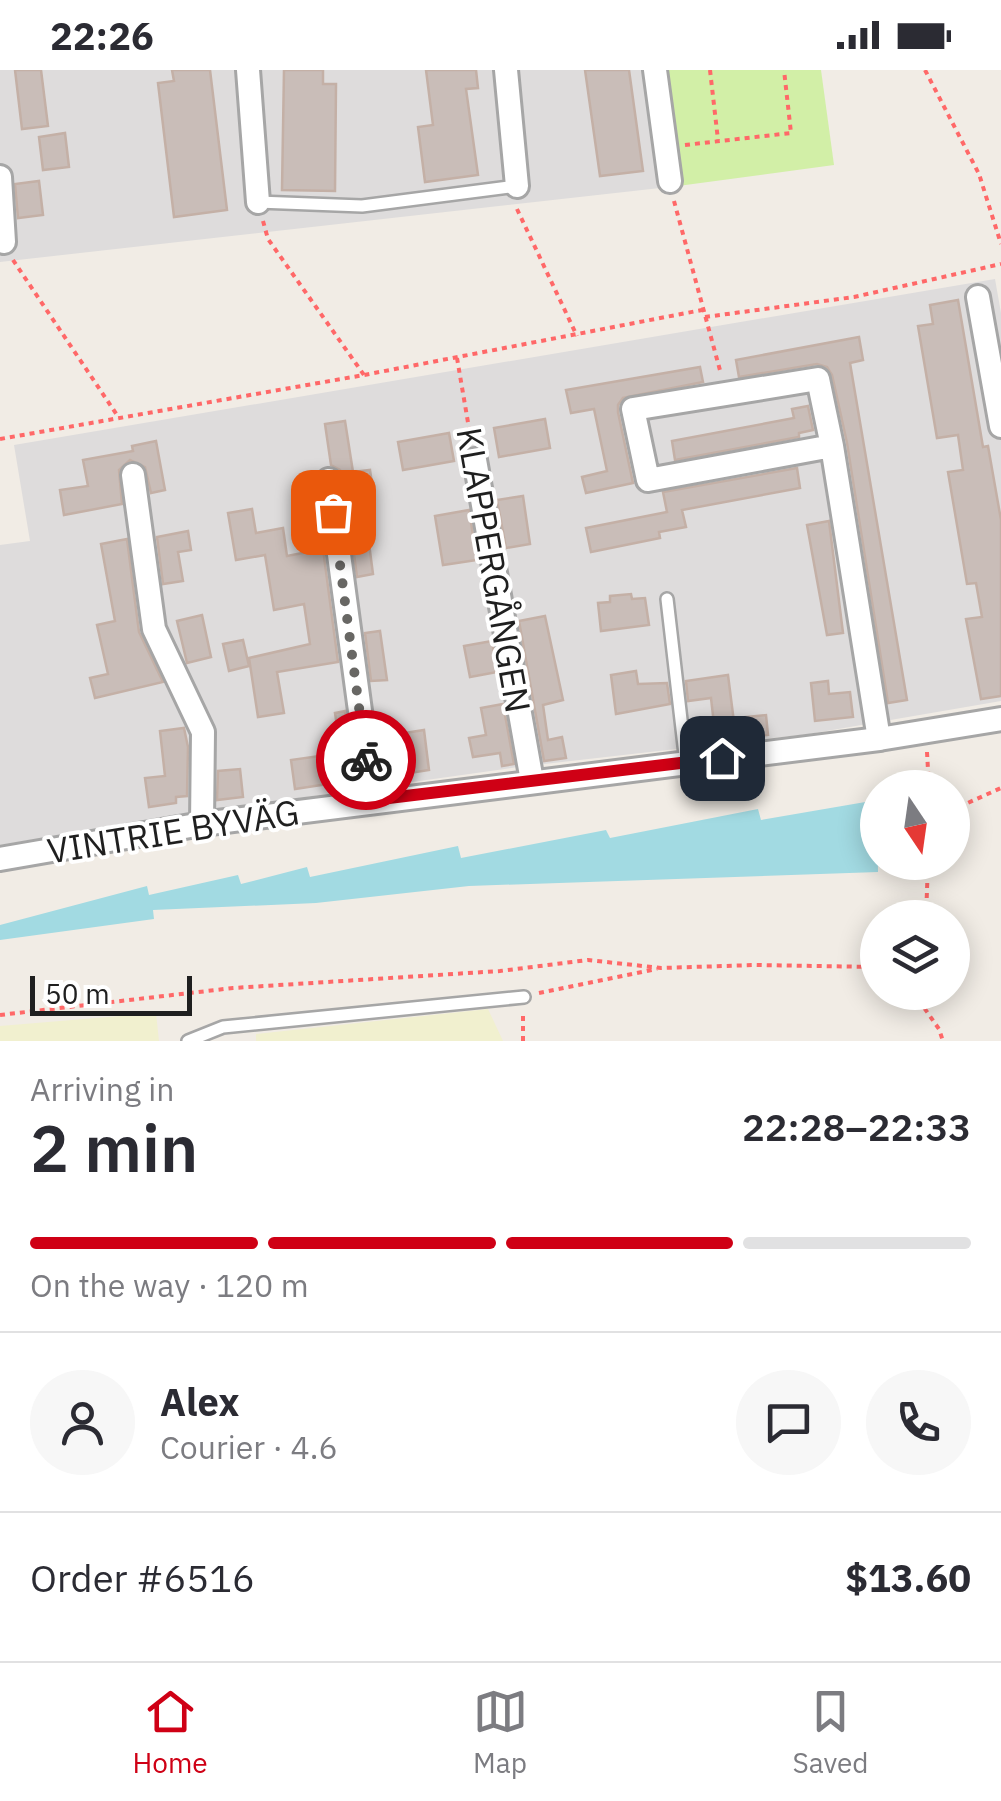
<!DOCTYPE html>
<meta charset="utf-8">
<style>
:root{--surface:#fff;--page:#f7f7f7;--text:#2b2b33;--muted:#7c7c81;--line:#e1e1e2;--accent:#cf0015}
body{margin:0;font-family:"IBM Plex Sans",sans-serif;background:var(--page);color:var(--text);height:100vh;display:flex;flex-direction:column;font-size:38px;white-space:nowrap}
*{box-sizing:border-box;margin:0}
p{font-size:32px;color:var(--muted)}
.icon{flex:none;width:55px;height:55px;fill:none;stroke:currentColor;stroke-width:2;stroke-linecap:round;stroke-linejoin:round}
.map{position:relative;height:971px;overflow:hidden}
.details{display:flex;flex-direction:column;background:var(--surface);flex:1}
.details>*{flex:none}
.needle{width:65px;rotate:167deg}
.tools{position:absolute;left:860px;top:700px;display:grid;gap:20px}
.tools a{display:grid;place-items:center;width:110px;height:110px;border-radius:50%;background:var(--surface);box-shadow:0 5px 25px #0003;font-size:50px}
.scale{position:absolute;left:30px;bottom:25px;width:162px;box-sizing:border-box;padding-left:10px;border:5px solid #1f1f1f;border-top:0;font-size:28px;line-height:35px;white-space:nowrap;color:#1f1f1f;-webkit-text-stroke:8px #fff;paint-order:stroke}
.pin{position:absolute;display:grid;place-items:center;width:85px;height:85px;color:#fff;margin:-42px;border-radius:20px;box-shadow:0 5px 15px #0006}
.courier{position:absolute;display:grid;place-items:center;width:100px;height:100px;margin:-50px;border:8px solid #cf0015;border-radius:50%;background:#fff;color:#222;box-shadow:0 2px 12px #0007}
.overview em{font-style:normal;font-weight:600}
.overview div{display:flex;flex-direction:column-reverse}
.overview{display:flex;align-items:center;justify-content:space-between;height:170px;padding:0 30px}
h1{font-size:65px;font-weight:600;line-height:75px}
.bar{display:grid;grid-template-columns:repeat(4,1fr);gap:15px 10px;align-content:center;height:120px;padding:0 30px}
.bar i{height:12px;border-radius:8px;background:var(--line)}
.bar .current{background:var(--accent)}
.bar p{grid-column:span 4}
.line{display:flex;align-items:center;gap:25px;padding:0 30px;border-top:2px solid var(--line)}
.line div{flex:1}
.round{display:grid;place-items:center;flex:none;width:105px;height:105px;border-radius:52px;background:var(--page)}
.status{display:flex;justify-content:space-between;align-items:center;height:70px;padding:0 50px;background:var(--surface);direction:ltr}
.status svg{height:28px;fill:currentColor}
.tab-bar{display:flex;justify-content:space-around;align-items:center;height:140px;border-top:2px solid var(--line);background:var(--surface);font-size:28px;color:var(--muted)}
.tab-bar a{display:grid;justify-items:center;gap:5px}
.tab-bar .current{color:var(--accent)}
.map>svg:first-child{display:block}
.residential{fill:#dedcdc}
.farmland{fill:#f1f0cf}
.grass{fill:#d2efa7}
.water{fill:#a2dae2}
.building{fill:#c9bdb8;stroke:#c4b0a6;stroke-width:2.5}
.lines{fill:none;stroke-linecap:round;stroke-linejoin:round}
.lane-casing{stroke:#a6a6a6;stroke-width:16}
.street-casing{stroke:#a6a6a6;stroke-width:28}
.path{stroke:#ff6868;stroke-width:4;stroke-dasharray:5 5;stroke-linecap:butt}
.lane{stroke:#fff;stroke-width:11}
.street{stroke:#fff;stroke-width:22}
.done{stroke:#686764;stroke-width:10;stroke-dasharray:0 18}
.route{stroke:#cf0015;stroke-width:12}
.labels{text-anchor:middle;dominant-baseline:central;stroke-width:8;stroke-linejoin:round;paint-order:stroke}
.street-label{font-size:35px;fill:#1f1f1f;stroke:#fff}
</style>
<div class="status"><b>22:26</b><svg viewBox="0 0 49 12"><path d="M0 12V9h3v3zM5 12V6h3v6zM10 12V3h3v9zM15 12V0h3v12zM26 1h20v11H26zM47 4h2v5h-2z"/></svg></div>
<div class="map">
<svg width="1001" height="971" viewBox="0 0 1001 971">
<rect width="100%" height="100%" fill="#f1ece5"/>
<g class="residential">
<polygon points="0,0 665,0 678,116 0,192"/>
<polygon points="995,209 1001,243 1001,631 809,664 518,697 186,744 0,775 0,475 30,471 14,375"/>
</g>
<g class="farmland">
<polygon points="488,939 503,971 256,971 256,964"/>
<polygon points="156,943 159,971 0,971 0,956"/>
</g>
<polygon class="grass" points="665,0 821,0 834,95 678,116"/>
<polygon class="water" points="877,730 878,802 469,816 316,833 153,840 154,849 0,870 0,855 147,816 149,825 238,805 241,814 307,797 310,807 458,776 461,788 606,760 610,768 758,739 761,750"/>
<g class="building">
<polygon points="15,0 41,0 48,56 22,59"/>
<polygon points="172,0 210,0 227,140 174,147 158,13 174,11"/>
<polygon points="284,0 323,0 323,14 336,14 335,121 282,120"/>
<polygon points="426,0 476,0 478,18 466,19 478,105 425,112 418,57 433,55"/>
<polygon points="585,0 629,0 643,101 600,106"/>
<polygon points="65,63 69,97 43,100 39,67"/>
<polygon points="39,111 43,145 18,148 15,114"/>
<polygon points="958,230 983,377 988,376 1001,450 1001,626 981,629 966,549 982,547 976,513 967,514 948,402 963,400 958,365 937,368 918,256 933,254 930,235"/>
<polygon points="859,267 863,290 850,293 907,630 888,633 847,373 832,305 827,297 817,294 739,307 736,290"/>
<polygon points="700,297 703,312 623,328 618,335 618,342 633,413 586,423 582,407 607,401 594,339 571,343 566,320"/>
<polygon points="808,336 813,360 799,363 799,367 675,390 672,371 794,348 792,339"/>
<polygon points="545,349 550,378 499,387 494,358"/>
<polygon points="345,351 353,402 370,400 374,427 363,428 373,504 357,507 344,408 340,400 331,395 325,354"/>
<polygon points="449,363 454,391 403,400 398,372"/>
<polygon points="156,371 165,420 151,423 145,397 130,390 119,400 122,434 64,445 60,420 88,416 83,390 133,381 132,376"/>
<polygon points="797,398 800,418 682,440 686,457 659,462 660,468 591,482 586,458 667,442 663,422"/>
<polygon points="523,426 530,474 506,478 497,430"/>
<polygon points="252,439 256,463 283,458 287,486 323,479 338,592 277,602 284,643 258,647 249,588 310,574 304,534 274,540 265,485 236,490 228,443"/>
<polygon points="469,440 477,490 443,495 435,446"/>
<polygon points="829,451 843,563 827,565 807,455"/>
<polygon points="188,461 191,480 178,482 183,511 163,514 157,467"/>
<polygon points="127,469 139,562 163,612 95,628 90,608 108,604 97,555 115,551 101,474"/>
<polygon points="631,524 632,529 645,528 649,555 601,561 598,533 610,532 610,526"/>
<polygon points="202,545 211,587 187,593 177,551"/>
<polygon points="545,546 563,630 543,635 548,670 562,667 566,688 544,691 519,551"/>
<polygon points="380,561 387,610 371,611 365,563"/>
<polygon points="243,570 249,596 229,601 223,574"/>
<polygon points="492,571 497,602 470,607 464,576"/>
<polygon points="636,601 638,614 667,613 670,634 616,644 611,605"/>
<polygon points="728,605 735,660 715,663 711,628 688,631 686,611"/>
<polygon points="828,611 829,624 850,622 853,647 815,651 811,613"/>
<polygon points="503,634 514,694 502,696 500,683 473,687 469,668 486,665 481,638"/>
<polygon points="345,641 354,710 295,719 291,690 341,683 335,643"/>
<polygon points="766,645 768,665 737,668 735,648"/>
<polygon points="184,658 188,677 187,726 176,727 176,733 149,737 145,708 165,706 160,661"/>
<polygon points="424,660 429,700 384,707 379,667"/>
<polygon points="240,699 243,727 217,730 218,701"/>
</g>
<g class="lines">
<g class="lane-casing">
<g id="lane">
<polyline points="258,132 362,136 517,116"/>
<polyline points="667,529 686,693"/>
<polyline points="188,971 223,957 524,927"/>
</g>
</g>
<g class="street-casing">
<g id="street">
<polyline points="248,0 258,132"/>
<polyline points="506,0 517,116"/>
<polyline points="655,0 670,111"/>
<polyline points="0,107 4,172"/>
<polyline points="978,227 1001,356"/>
<polyline points="832,376 648,410 633,339 818,309 832,376 879,669"/>
<polyline points="475,390 532,711"/>
<polyline points="133,405 154,559 203,662 202,754"/>
<polyline points="329,410 372,730"/>
<polyline points="0,789 202,754 879,669 1001,649"/>
</g>
</g>
<g class="path">
<polyline points="710,0 718,70"/>
<polyline points="925,0 979,104 1001,174"/>
<polyline points="685,75 791,63 784,0"/>
<polyline points="674,131 721,304"/>
<polyline points="517,139 577,266"/>
<polyline points="263,151 268,169 364,305"/>
<polyline points="13,190 119,348"/>
<polyline points="705,247 854,227 1001,194"/>
<polyline points="457,288 471,370"/>
<polyline points="0,369 364,305 702,240"/>
<polyline points="927,682 929,718"/>
<polyline points="952,744 961,736 1001,718"/>
<polyline points="926,848 928,792"/>
<polyline points="913,922 939,959 943,971"/>
<polyline points="539,923 657,899"/>
<polyline points="0,945 233,918 500,901 588,890 661,898 755,895 878,897"/>
<polyline points="523,971 523,941"/>
</g>
<use href="#lane" class="lane"/>
<use href="#street" class="street"/>
</g>
<g class="lines">
<polyline class="done" points="333,442 366,690"/>
<polyline class="route" points="366,690 372,730 722,688"/>
</g>
<g class="labels">
<g class="street-label">
<text transform="translate(494 500) rotate(80)">KLAPPERGÅNGEN</text>
<text transform="translate(173 761) rotate(-9)">VINTRIE BYVÄG</text>
</g>
</g>
</svg>
<div class="tools">
<a><svg class="needle" viewBox="-14 -14 28 28"><path d="M0-13l5 13h-10z" fill="#e53935"/><path d="M0 13l5-13h-10z" fill="#7c7c81"/></svg></a>
<a><svg class="icon" aria-label="layers" viewBox="0 0 24 24"><path d="M12 4l9 5-9 5-9-5zM3 14l9 5 9-5"/></svg></a>
</div>
<div class="scale">50 m</div>
<div class="pin" style="left:333px;top:442px;background:#ea580c"><svg class="icon" aria-label="bag" viewBox="0 0 24 24"><path d="M5 8h14l-1 12H6zM9 8a3 3 0 0 1 6 0"/></svg></div>
<div class="pin" style="left:722px;top:688px;background:#1f2937"><svg class="icon" aria-label="home" viewBox="0 0 24 24"><path d="M3 11l9-7 9 7M6 9v11h12V9"/></svg></div>
<div class="courier" style="left:366px;top:690px"><svg class="icon" aria-label="bike" viewBox="0 0 24 24"><circle cx="6" cy="16" r="4"/><circle cx="18" cy="16" r="4"/><path d="M6 16l4-8h5l3 8M10 8l3 8H6M13 5h3"/></svg></div>
</div>
<section class="details">
<div class="overview"><div><h1>2 min</h1><p>Arriving in</p></div><em>22:28–22:33</em></div>
<div class="bar"><i class="current"></i><i class="current"></i><i class="current"></i><i></i><p>On the way · 120 m</p></div>
<div class="line" style="height:180px"><a class="round"><svg class="icon" aria-label="person" viewBox="0 0 24 24"><circle cx="12" cy="8" r="4"/><path d="M4 21q1-7 8-7t8 7"/></svg></a><div><b>Alex</b><p>Courier · 4.6</p></div><a class="round"><svg class="icon" aria-label="chat" viewBox="0 0 24 24"><path d="M4 5h16v11H9l-5 4z"/></svg></a><a class="round"><svg class="icon" aria-label="phone" viewBox="0 0 24 24"><path d="M5 4h4l2 5-3 2q2 4 5 5l2-3 5 2v4C11 20 4 13 5 4z"/></svg></a></div>
<div class="line" style="height:130px"><div>Order #6516</div><b>$13.60</b></div>
</section>
<nav class="tab-bar">
<a class="current"><svg class="icon" aria-label="home" viewBox="0 0 24 24"><path d="M3 11l9-7 9 7M6 9v11h12V9"/></svg>Home</a>
<a><svg class="icon" aria-label="map" viewBox="0 0 24 24"><path d="M3 6l6-2 6 2 6-2v14l-6 2-6-2-6 2zM9 4v14M15 6v14"/></svg>Map</a>
<a><svg class="icon" aria-label="saved" viewBox="0 0 24 24"><path d="M7 4h10v16l-5-4-5 4z"/></svg>Saved</a>
</nav>
